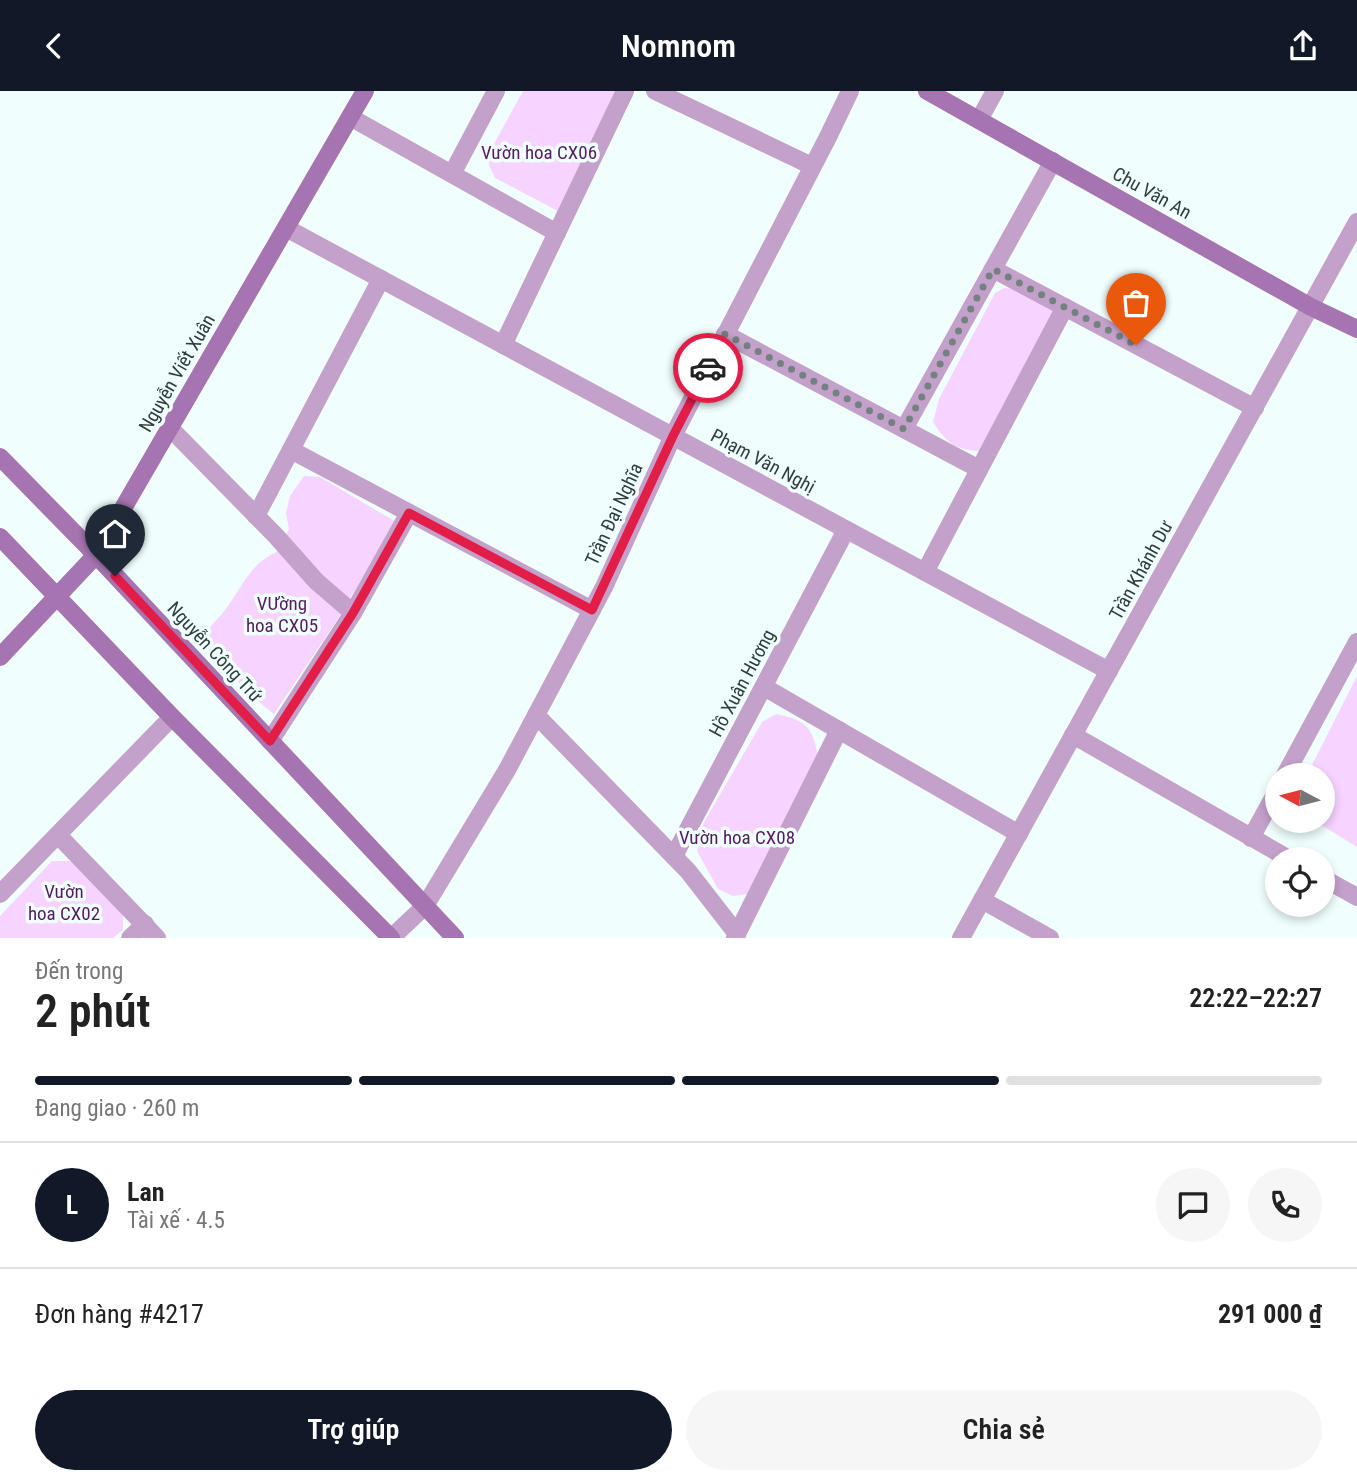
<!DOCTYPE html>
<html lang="vi">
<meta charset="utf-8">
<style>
:root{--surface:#fff;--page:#f6f6f6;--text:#222;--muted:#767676;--line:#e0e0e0;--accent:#111827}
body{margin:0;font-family:"Roboto Condensed",sans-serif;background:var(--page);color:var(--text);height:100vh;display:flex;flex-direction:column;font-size:26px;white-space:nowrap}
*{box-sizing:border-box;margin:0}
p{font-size:23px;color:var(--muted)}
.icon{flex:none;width:38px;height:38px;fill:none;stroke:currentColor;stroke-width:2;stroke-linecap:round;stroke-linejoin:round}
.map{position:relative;height:847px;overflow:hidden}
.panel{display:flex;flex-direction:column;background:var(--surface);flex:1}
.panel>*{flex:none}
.needle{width:46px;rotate:277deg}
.controls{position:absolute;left:1265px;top:672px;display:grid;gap:14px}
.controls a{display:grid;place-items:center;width:70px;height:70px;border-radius:50%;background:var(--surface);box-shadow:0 4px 10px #0003;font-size:35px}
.pin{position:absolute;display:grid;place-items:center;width:60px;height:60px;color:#fff;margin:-72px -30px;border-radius:50% 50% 50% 0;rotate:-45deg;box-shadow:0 0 7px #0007}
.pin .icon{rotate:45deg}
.courier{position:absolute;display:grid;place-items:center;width:70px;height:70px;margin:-35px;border:5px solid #e11d48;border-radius:50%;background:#fff;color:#222;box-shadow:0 2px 9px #0007}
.summary em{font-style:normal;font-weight:600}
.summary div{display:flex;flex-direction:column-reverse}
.summary{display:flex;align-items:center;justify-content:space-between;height:119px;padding:0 35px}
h1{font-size:46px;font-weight:600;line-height:52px}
.bar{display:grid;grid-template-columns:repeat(4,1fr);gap:10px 7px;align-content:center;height:84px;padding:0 35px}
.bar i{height:9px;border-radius:5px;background:var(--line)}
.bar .selected{background:var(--accent)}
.bar p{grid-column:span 4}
.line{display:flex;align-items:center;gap:18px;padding:0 35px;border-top:2px solid var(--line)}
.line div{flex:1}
.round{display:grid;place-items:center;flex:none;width:74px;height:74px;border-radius:37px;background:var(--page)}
.primary-button{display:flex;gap:14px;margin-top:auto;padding:14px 35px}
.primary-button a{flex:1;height:80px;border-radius:42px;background:var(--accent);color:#fff;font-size:28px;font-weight:600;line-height:80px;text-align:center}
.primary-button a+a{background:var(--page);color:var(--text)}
header{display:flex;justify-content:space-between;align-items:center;height:91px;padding:0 35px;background:var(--accent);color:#fff;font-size:32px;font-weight:600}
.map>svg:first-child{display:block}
.green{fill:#f7d3ff}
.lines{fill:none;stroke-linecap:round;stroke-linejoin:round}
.street{stroke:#c3a1ca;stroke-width:18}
.secondary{stroke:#a674b0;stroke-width:18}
.done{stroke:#748181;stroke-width:7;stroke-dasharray:0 12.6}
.route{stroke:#e11d48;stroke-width:9}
.labels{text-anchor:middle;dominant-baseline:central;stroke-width:7;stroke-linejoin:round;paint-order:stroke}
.park-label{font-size:19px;fill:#531c5e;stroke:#f1fefe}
.street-label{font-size:19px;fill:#303d3d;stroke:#f1fefe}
</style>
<header><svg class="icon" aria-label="back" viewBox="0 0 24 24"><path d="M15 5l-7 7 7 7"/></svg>Nomnom<svg class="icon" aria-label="share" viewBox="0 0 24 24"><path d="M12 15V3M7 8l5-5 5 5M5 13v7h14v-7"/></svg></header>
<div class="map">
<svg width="1357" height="847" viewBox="0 0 1357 847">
<rect width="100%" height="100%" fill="#f1fefe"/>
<g class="green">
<polygon points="523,0 620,0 558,120 495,87 489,74 489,62"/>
<path d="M1004 197 1017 198 1052 217 1055 229 983 360C956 359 948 354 933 331L939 308 995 202Z"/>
<path d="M304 385 320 386 396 431 337 529 274 623C247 603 225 578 204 552 208 533 215 533 225 519 242 497 250 472 277 461L289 438 286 422 290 405Z"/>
<polygon points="1357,585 1357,756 1315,730 1323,730 1323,684 1307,684"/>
<path d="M776 623C807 629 814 638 818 668L749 803 733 805 718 798 697 760 703 733 762 631Z"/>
<polygon points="52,770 75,770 123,823 123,839 113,847 0,847 0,825"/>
</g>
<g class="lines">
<g class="street">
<polyline points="655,0 812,75"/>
<polyline points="350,26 557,142"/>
<polyline points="979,29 995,0"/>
<polyline points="452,83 496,0"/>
<polyline points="286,137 1109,580"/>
<polyline points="993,178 1255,317"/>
<polyline points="725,243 979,378"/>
<polyline points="503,254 625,0"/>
<polyline points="170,337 276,445 316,490 353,522"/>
<polyline points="904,338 1053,70"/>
<polyline points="291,359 592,519"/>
<polyline points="256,425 381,188"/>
<polyline points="925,481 1065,216"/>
<polyline points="764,596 1019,743"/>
<polyline points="536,624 688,780 737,843"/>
<polyline points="1073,644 1289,768"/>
<polyline points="270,650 353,522 409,422"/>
<polyline points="1285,684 1357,551"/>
<polyline points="58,744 157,847"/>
<polyline points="1251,747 1278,698"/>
<polyline points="674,765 846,439"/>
<polyline points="1323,787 1357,806"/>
<polyline points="0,803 172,626"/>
<polyline points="982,809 1050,847"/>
<polyline points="130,847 145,833"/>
<polyline points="391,847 425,815 507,679 604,496 673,345 828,46 850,0"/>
<polyline points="735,847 839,639"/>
<polyline points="961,847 1357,131"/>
</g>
<g class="secondary">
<polyline points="927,0 1311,216 1357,238"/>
<polyline points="0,366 96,464 455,847"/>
<polyline points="0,446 172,626 391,847"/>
<polyline points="0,566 96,464 365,0"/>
</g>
</g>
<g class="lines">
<polyline class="done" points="708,277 725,243 904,338 993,178 1136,254"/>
<polyline class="route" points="115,485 270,650 353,522 409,422 592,519 673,345 708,277"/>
</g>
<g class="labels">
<g class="park-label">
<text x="539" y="61">Vườn hoa CX06</text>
<text x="282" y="512">VƯờng<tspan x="282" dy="22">hoa CX05</tspan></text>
<text x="737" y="746">Vườn hoa CX08</text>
<text x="64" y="800">Vườn<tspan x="64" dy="22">hoa CX02</tspan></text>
</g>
<g class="street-label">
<text transform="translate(1152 102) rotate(29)">Chu Văn An</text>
<text transform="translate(177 282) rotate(-60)">Nguyễn Viết Xuân</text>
<text transform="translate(763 370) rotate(28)">Phạm Văn Nghị</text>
<text transform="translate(614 423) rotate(-65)">Trần Đại Nghĩa</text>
<text transform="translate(1141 479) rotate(-61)">Trần Khánh Dư</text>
<text transform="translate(215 561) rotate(47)">Nguyễn Công Trứ</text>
<text transform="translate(742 592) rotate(-62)">Hồ Xuân Hương</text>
</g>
</g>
</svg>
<div class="controls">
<a><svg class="needle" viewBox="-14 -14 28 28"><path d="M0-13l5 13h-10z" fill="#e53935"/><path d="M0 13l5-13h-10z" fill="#767676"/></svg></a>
<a><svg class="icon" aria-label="locate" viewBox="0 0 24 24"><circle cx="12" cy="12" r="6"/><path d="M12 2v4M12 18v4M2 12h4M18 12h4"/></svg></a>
</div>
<div class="pin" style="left:1136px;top:254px;background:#ea580c"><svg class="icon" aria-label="bag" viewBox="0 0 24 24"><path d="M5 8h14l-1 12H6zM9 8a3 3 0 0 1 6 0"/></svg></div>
<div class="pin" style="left:115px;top:485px;background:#1f2937"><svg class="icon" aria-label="home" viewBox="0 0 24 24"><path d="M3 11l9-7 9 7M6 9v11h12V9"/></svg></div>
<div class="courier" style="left:708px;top:277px"><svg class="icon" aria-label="car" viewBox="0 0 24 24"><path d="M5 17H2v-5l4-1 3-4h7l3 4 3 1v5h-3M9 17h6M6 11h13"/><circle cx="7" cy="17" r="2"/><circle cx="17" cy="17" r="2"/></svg></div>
</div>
<section class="panel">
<div class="summary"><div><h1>2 phút</h1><p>Đến trong</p></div><em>22:22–22:27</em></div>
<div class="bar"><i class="selected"></i><i class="selected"></i><i class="selected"></i><i></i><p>Đang giao · 260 m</p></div>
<div class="line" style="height:126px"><b class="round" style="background:var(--accent);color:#fff">L</b><div><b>Lan</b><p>Tài xế · 4.5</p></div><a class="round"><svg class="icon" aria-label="chat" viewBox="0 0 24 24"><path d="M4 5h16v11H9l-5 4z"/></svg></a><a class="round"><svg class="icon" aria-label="phone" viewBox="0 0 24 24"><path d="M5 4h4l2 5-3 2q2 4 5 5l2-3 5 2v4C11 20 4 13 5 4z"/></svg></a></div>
<div class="line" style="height:91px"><div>Đơn hàng #4217</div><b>291 000 ₫</b></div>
<div class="primary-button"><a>Trợ giúp</a><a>Chia sẻ</a></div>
</section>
